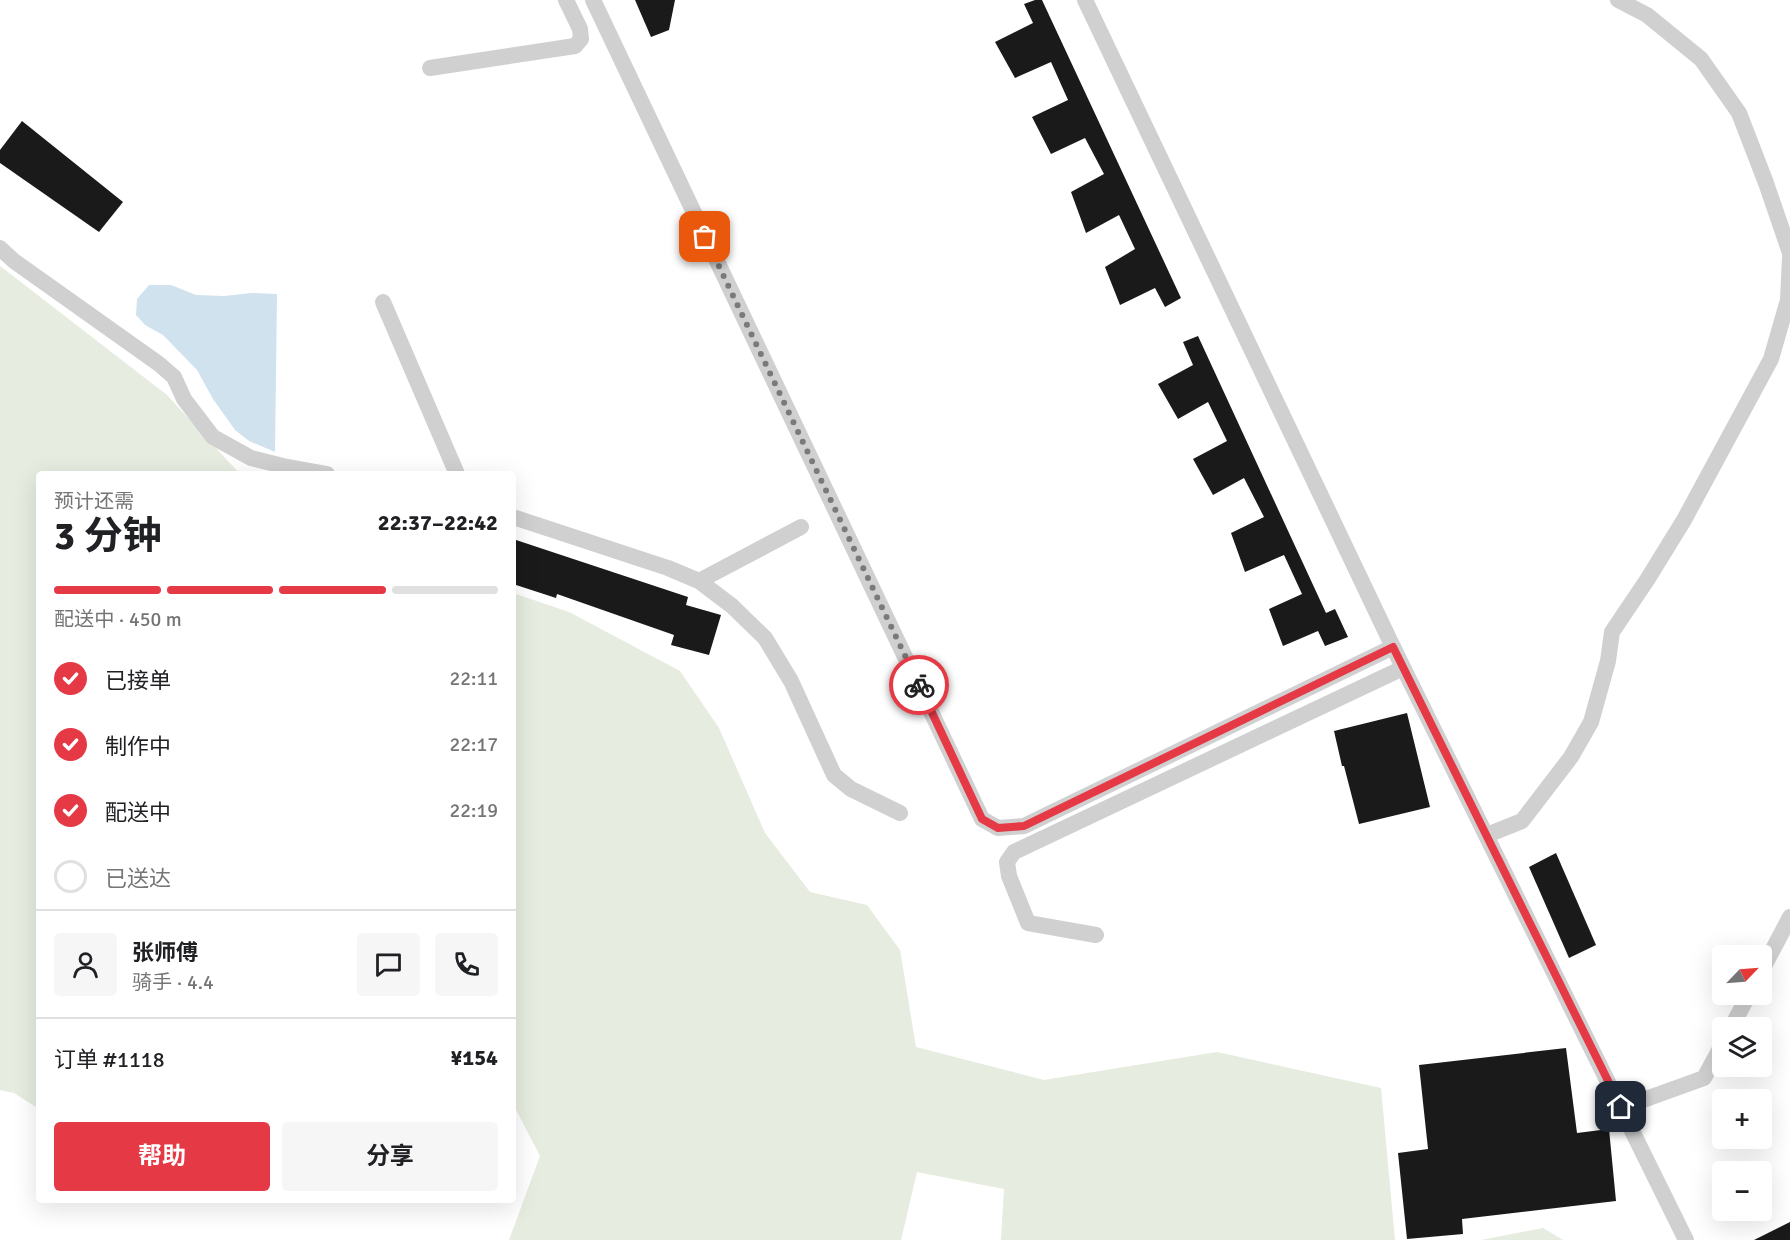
<!DOCTYPE html>
<html lang="zh">
<meta charset="utf-8">
<style>
:root{--surface:#fff;--page:#f6f6f6;--text:#202124;--muted:#757577;--line:#e0e0e0;--accent:#e63946}
body{margin:0;font-family:Signika,"Noto Sans SC",sans-serif;background:var(--page);color:var(--text);height:100vh;display:flex;flex-direction:column;font-size:22px;white-space:nowrap}
*{box-sizing:border-box;margin:0}
p{font-size:20px;color:var(--muted)}
.icon{flex:none;width:33px;height:33px;fill:none;stroke:currentColor;stroke-width:2;stroke-linecap:round;stroke-linejoin:round}
.map{position:relative;flex:1;overflow:hidden}
.drawer{position:absolute;left:36px;top:471px;width:480px;height:732px;display:flex;flex-direction:column;background:var(--surface);border-radius:6px;box-shadow:0 6px 24px #0002}
.drawer>*{flex:none}
.needle{width:39px;rotate:65deg}
.fabs{position:absolute;left:1712px;top:945px;display:grid;gap:12px}
.fabs a{display:grid;place-items:center;width:60px;height:60px;border-radius:6px;background:var(--surface);box-shadow:0 6px 24px #0002;font-size:30px}
.pin{position:absolute;display:grid;place-items:center;width:51px;height:51px;color:#fff;margin:-26px;border-radius:12px;box-shadow:0 3px 9px #0006}
.courier{position:absolute;display:grid;place-items:center;width:60px;height:60px;margin:-30px;border:4px solid #e63946;border-radius:50%;background:#fff;color:#222;box-shadow:0 2px 8px #0007}
.summary em{font-style:normal;font-weight:700}
.summary div{display:flex;flex-direction:column-reverse}
.summary{display:flex;align-items:center;justify-content:space-between;height:102px;padding:0 18px}
h1{font-size:39px;font-weight:700;line-height:45px}
.bar{display:grid;grid-template-columns:repeat(4,1fr);gap:9px 6px;align-content:center;height:72px;padding:0 18px}
.bar i{height:8px;border-radius:4px;background:var(--line)}
.bar .active{background:var(--accent)}
.bar p{grid-column:span 4}
.line{display:flex;align-items:center;gap:15px;padding:0 18px;border-top:2px solid var(--line)}
.line div{flex:1}
.round{display:grid;place-items:center;flex:none;width:63px;height:63px;border-radius:6px;background:var(--page)}
ol{padding:0 18px;list-style:none}
li{display:flex;align-items:center;gap:18px;height:66px}
li p{margin-inline-start:auto}
li .icon{padding:6px;border-radius:50%;background:var(--accent);color:#fff;stroke-width:4}
li:last-child{color:var(--muted)}
li i{width:33px;height:33px;border:3px solid var(--line);border-radius:50%}
.cta{display:flex;gap:12px;margin-top:auto;padding:12px 18px}
.cta a{flex:1;height:69px;border-radius:6px;background:var(--accent);color:#fff;font-size:24px;font-weight:700;line-height:69px;text-align:center}
.cta a+a{background:var(--page);color:var(--text)}
.map>svg:first-child{display:block}
.green{fill:#e6ecdf}
.water{fill:#cfe2ee}
.building{fill:#1a1a1a}
.lines{fill:none;stroke-linecap:round;stroke-linejoin:round}
.minor{stroke:#d0d0d0;stroke-width:16}
.done{stroke:#7a7a7a;stroke-width:6;stroke-dasharray:0 10.8}
.route{stroke:#e63946;stroke-width:8}
</style>
<div class="map">
<svg width="1790" height="1240" viewBox="0 0 1790 1240">
<rect width="100%" height="100%" fill="#fff"/>
<g class="green">
<polygon points="0,266 167,395 240,474 39,474 39,1109 14,1093 0,1090"/>
<polygon points="513,593 569,612 680,671 719,728 765,833 810,892 867,905 900,950 916,1047 1044,1080 1217,1052 1381,1088 1395,1240 1001,1240 1004,1189 917,1172 901,1240 509,1240 540,1156 513,1104"/>
<polygon points="1543,1228 1563,1240 1481,1240"/>
</g>
<polygon class="water" points="149,285 171,285 196,295 224,296 252,293 277,294 275,452 249,441 235,430 213,399 197,370 163,335 145,325 136,315 137,299"/>
<g class="building">
<polygon points="635,0 675,0 669,30 651,37"/>
<polygon points="1035,0 1042,0 1181,298 1165,307 1155,288 1120,305 1105,267 1135,249 1119,215 1086,233 1071,192 1104,174 1085,138 1051,154 1032,117 1068,100 1051,62 1015,78 995,42 1033,23 1024,4"/>
<polygon points="22,121 123,202 99,232 0,163 0,150"/>
<polygon points="1198,336 1326,613 1335,609 1348,637 1325,646 1318,631 1283,646 1269,609 1302,594 1284,555 1245,572 1231,533 1264,517 1244,478 1213,495 1193,459 1227,441 1208,402 1178,419 1158,384 1193,365 1183,342"/>
<polygon points="513,539 688,597 686,605 721,615 709,655 671,645 674,635 557,594 556,598 513,584"/>
<polygon points="1407,713 1430,807 1359,824 1344,766 1342,766 1334,731"/>
<polygon points="1556,853 1596,945 1569,958 1529,867"/>
<polygon points="1566,1048 1577,1133 1609,1129 1616,1201 1462,1219 1463,1234 1407,1239 1398,1153 1428,1149 1419,1065"/>
<polygon points="1790,1222 1790,1240 1754,1240"/>
</g>
<g class="lines">
<g class="minor">
<polyline points="593,0 982,819 998,828 1024,826 1393,647"/>
<polyline points="1085,0 1393,647 1686,1240"/>
<polyline points="1618,0 1647,15 1701,59 1739,113 1766,183 1790,253"/>
<polyline points="430,68 575,46 581,39 580,29 566,0"/>
<polyline points="0,248 14,261 159,364 174,377 184,399 213,437 251,458 283,466 327,474"/>
<polyline points="383,302 457,474"/>
<polyline points="513,517 668,568 699,581 732,606 765,638 791,681 834,775 851,789 900,813"/>
<polyline points="699,581 801,527"/>
<polyline points="1487,835 1522,821 1571,757 1591,722 1608,661 1612,632 1647,580 1684,520 1771,359 1788,300 1790,258"/>
<polyline points="1096,935 1028,923 1009,876 1007,862 1014,852 1403,668"/>
<polyline points="1761,972 1790,917"/>
<polyline points="1731,1028 1749,994"/>
<polyline points="1621,1108 1704,1078 1722,1045"/>
</g>
</g>
<g class="lines">
<polyline class="done" points="705,237 919,685"/>
<polyline class="route" points="919,685 982,819 998,828 1024,826 1393,647 1621,1107"/>
</g>
</svg>
<div class="fabs">
<a><svg class="needle" viewBox="-14 -14 28 28"><path d="M0-13l5 13h-10z" fill="#e53935"/><path d="M0 13l5-13h-10z" fill="#757577"/></svg></a>
<a><svg class="icon" aria-label="layers" viewBox="0 0 24 24"><path d="M12 4l9 5-9 5-9-5zM3 14l9 5 9-5"/></svg></a>
<a>+</a>
<a>−</a>
</div>
<div class="pin" style="left:705px;top:237px;background:#ea580c"><svg class="icon" aria-label="bag" viewBox="0 0 24 24"><path d="M5 8h14l-1 12H6zM9 8a3 3 0 0 1 6 0"/></svg></div>
<div class="pin" style="left:1621px;top:1107px;background:#1f2937"><svg class="icon" aria-label="home" viewBox="0 0 24 24"><path d="M3 11l9-7 9 7M6 9v11h12V9"/></svg></div>
<div class="courier" style="left:919px;top:685px"><svg class="icon" aria-label="bike" viewBox="0 0 24 24"><circle cx="6" cy="16" r="4"/><circle cx="18" cy="16" r="4"/><path d="M6 16l4-8h5l3 8M10 8l3 8H6M13 5h3"/></svg></div>
<section class="drawer">
<div class="summary"><div><h1>3 分钟</h1><p>预计还需</p></div><em>22:37–22:42</em></div>
<div class="bar"><i class="active"></i><i class="active"></i><i class="active"></i><i></i><p>配送中 · 450 m</p></div>
<ol>
<li><svg class="icon" aria-label="check" viewBox="0 0 24 24"><path d="M5 12l5 5 9-10"/></svg>已接单<p>22:11</p></li>
<li><svg class="icon" aria-label="check" viewBox="0 0 24 24"><path d="M5 12l5 5 9-10"/></svg>制作中<p>22:17</p></li>
<li><svg class="icon" aria-label="check" viewBox="0 0 24 24"><path d="M5 12l5 5 9-10"/></svg>配送中<p>22:19</p></li>
<li><i></i>已送达</li>
</ol>
<div class="line" style="height:108px"><a class="round"><svg class="icon" aria-label="person" viewBox="0 0 24 24"><circle cx="12" cy="8" r="4"/><path d="M4 21q1-7 8-7t8 7"/></svg></a><div><b>张师傅</b><p>骑手 · 4.4</p></div><a class="round"><svg class="icon" aria-label="chat" viewBox="0 0 24 24"><path d="M4 5h16v11H9l-5 4z"/></svg></a><a class="round"><svg class="icon" aria-label="phone" viewBox="0 0 24 24"><path d="M5 4h4l2 5-3 2q2 4 5 5l2-3 5 2v4C11 20 4 13 5 4z"/></svg></a></div>
<div class="line" style="height:78px"><div>订单 #1118</div><b>¥154</b></div>
<div class="cta"><a>帮助</a><a>分享</a></div>
</section>
</div>
